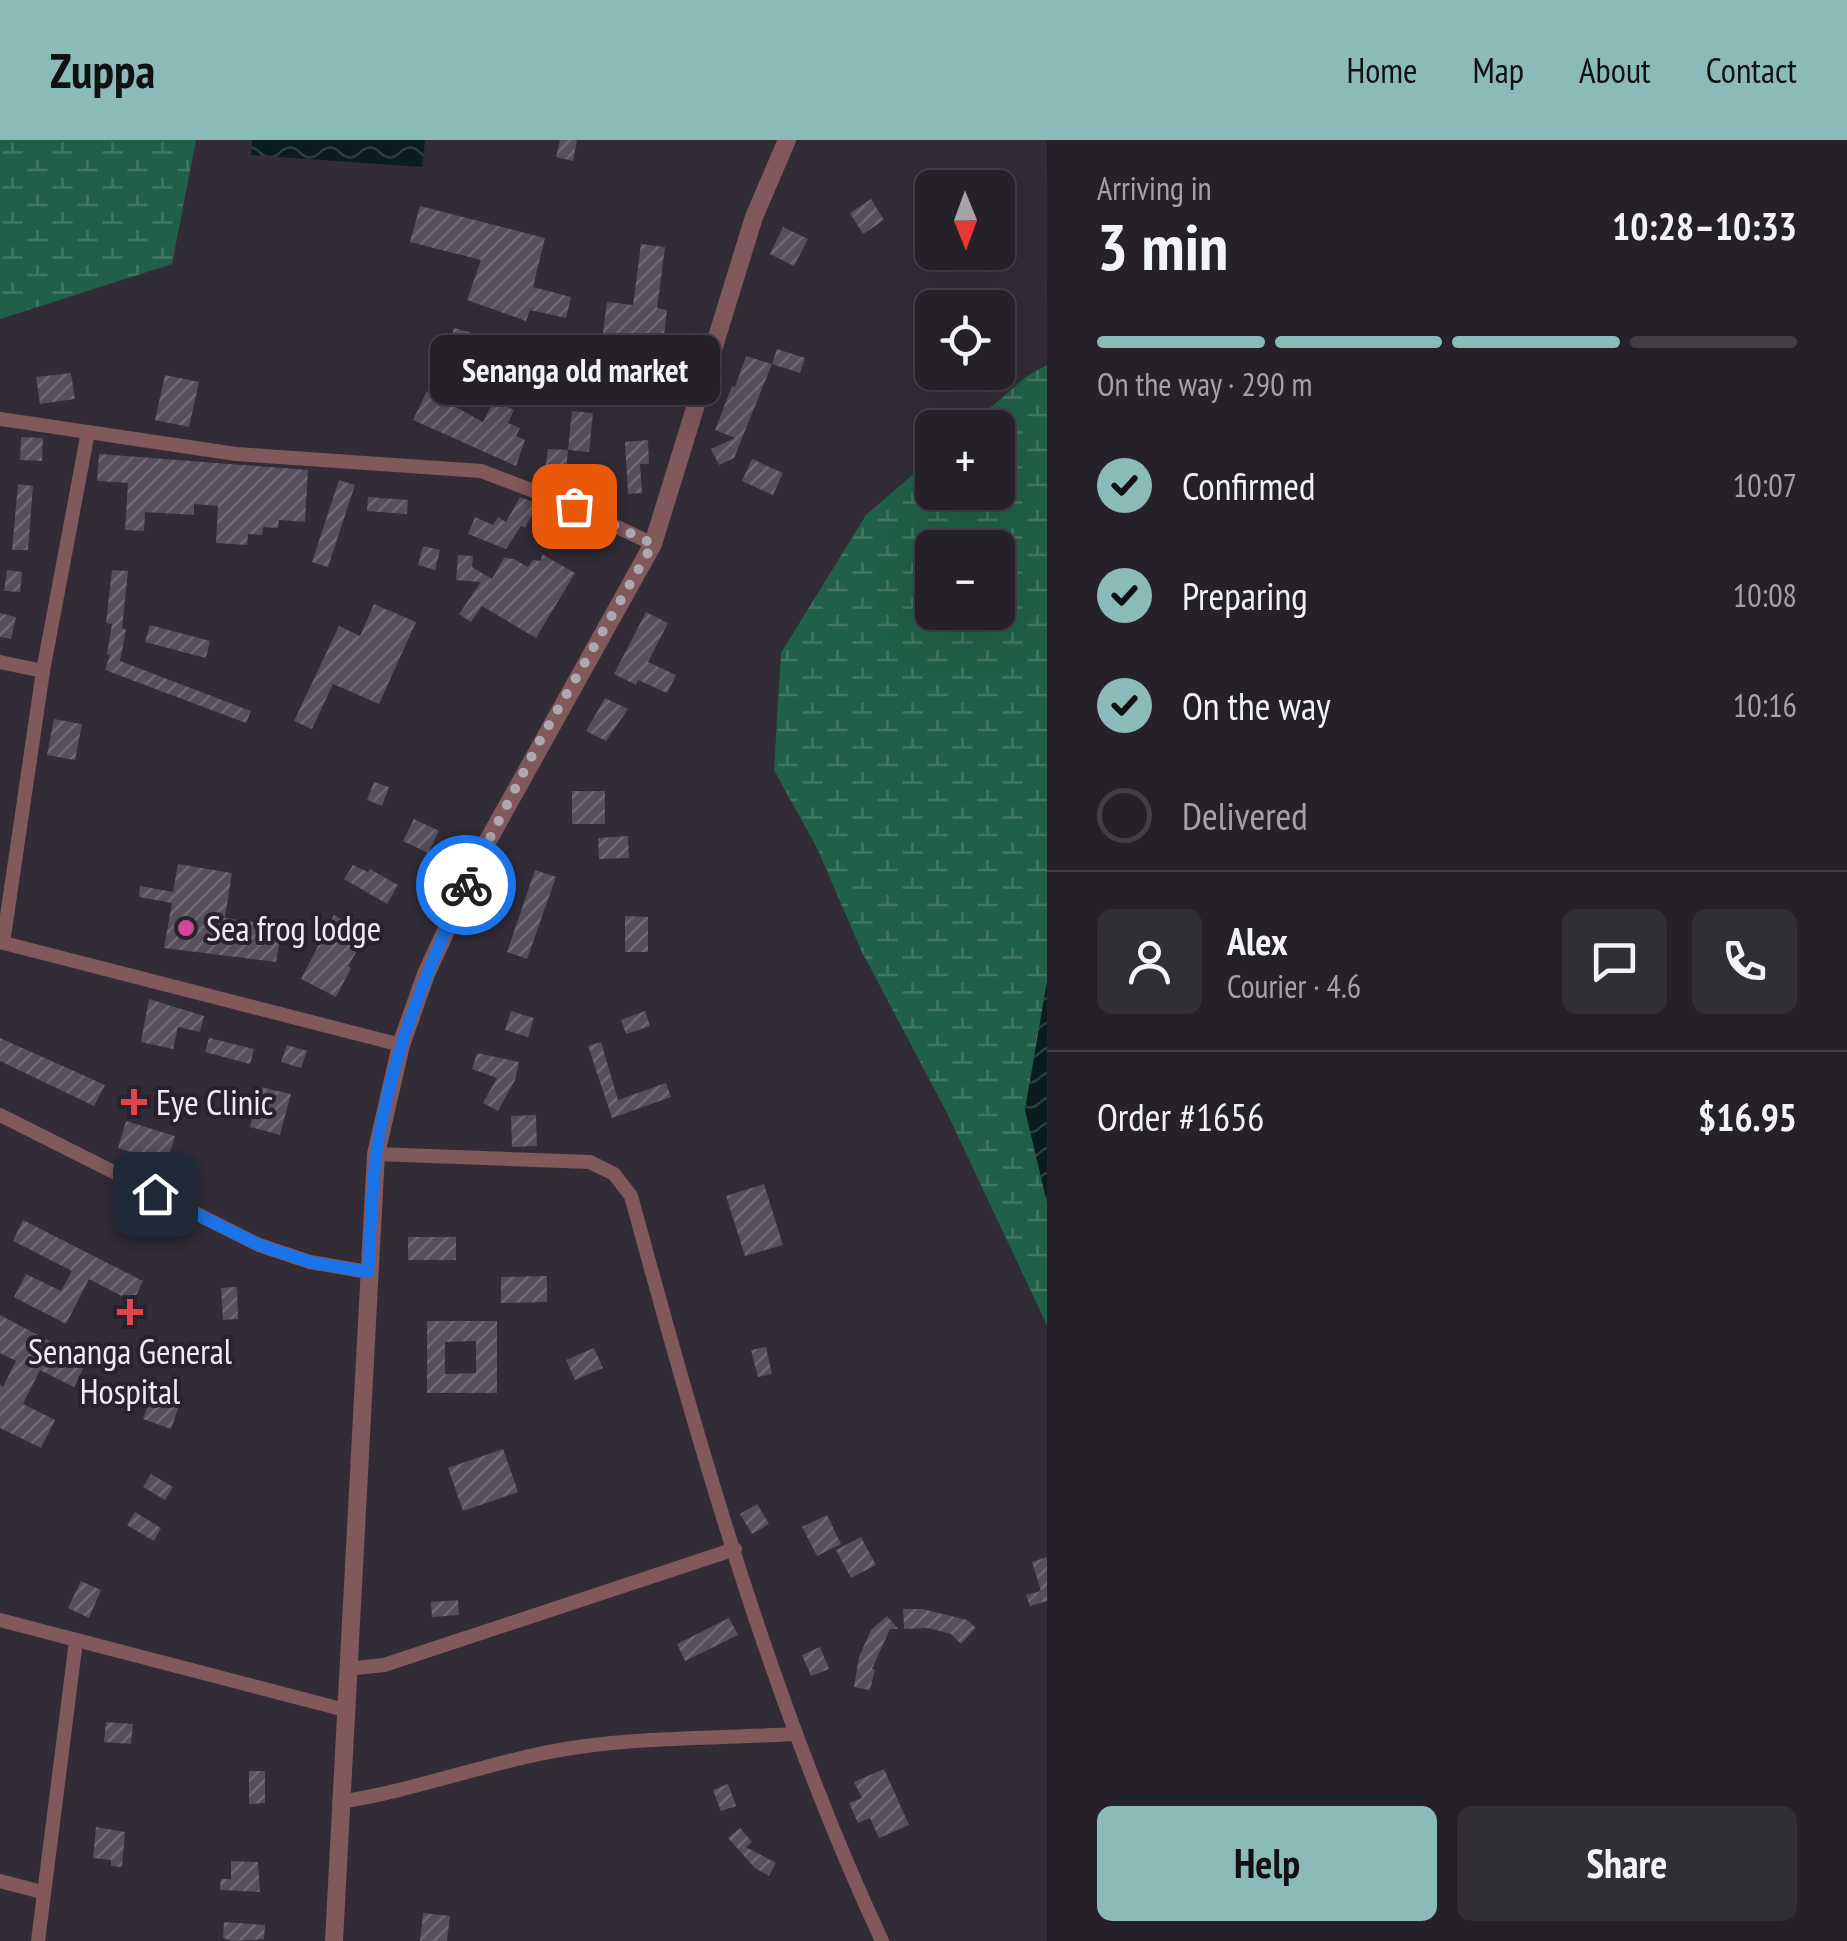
<!DOCTYPE html>
<meta charset="utf-8">
<style>
:root{--surface:#262129;--page:#322e35;--text:#f1f3f6;--muted:#a4a3a8;--line:#423e46;--accent:#8bbbb9}
body{margin:0;font-family:"PT Sans Narrow",sans-serif;background:var(--page);color:var(--text);height:100vh;display:flex;flex-direction:column;font-size:38px;white-space:nowrap}
*{box-sizing:border-box;margin:0}
p{font-size:32px;color:var(--muted)}
.icon{flex:none;width:55px;height:55px;fill:none;stroke:currentColor;stroke-width:2;stroke-linecap:round;stroke-linejoin:round}
.map{position:relative;flex:1;overflow:hidden}
.drawer{display:flex;flex-direction:column;background:var(--surface);width:800px}
.drawer>*{flex:none}
.needle{width:65px;rotate:179deg}
.controls{position:absolute;left:915px;top:30px;display:grid;gap:20px}
.controls a{display:grid;place-items:center;width:100px;height:100px;border-radius:15px;background:var(--surface);box-shadow:0 10px 40px #0002,0 0 0 2px var(--line);font-size:50px}
.pin{position:absolute;display:grid;place-items:center;width:85px;height:85px;color:#fff;margin:-42px;border-radius:20px;box-shadow:0 5px 15px #0006}
.courier{position:absolute;display:grid;place-items:center;width:100px;height:100px;margin:-50px;border:8px solid #1a73e8;border-radius:50%;background:#fff;color:#222;box-shadow:0 2px 12px #0007}
.bubble{position:absolute;height:70px;border-radius:15px;background:var(--surface);box-shadow:0 10px 40px #0002,0 0 0 2px var(--line);font-size:32px;font-weight:700;line-height:70px;text-align:center}
.overview em{font-style:normal;font-weight:700}
.overview div{display:flex;flex-direction:column-reverse}
.overview{display:flex;align-items:center;justify-content:space-between;height:170px;padding:0 50px}
h1{font-size:65px;font-weight:700;line-height:75px}
.bar{display:grid;grid-template-columns:repeat(4,1fr);gap:15px 10px;align-content:center;height:120px;padding:0 50px}
.bar i{height:12px;border-radius:8px;background:var(--line)}
.bar .selected{background:var(--accent)}
.bar p{grid-column:span 4}
.line{display:flex;align-items:center;gap:25px;padding:0 50px;border-top:2px solid var(--line)}
.line div{flex:1}
.round{display:grid;place-items:center;flex:none;width:105px;height:105px;border-radius:15px;background:var(--page)}
ol{padding:0 50px;list-style:none}
li{display:flex;align-items:center;gap:30px;height:110px}
li p{margin-inline-start:auto}
li .icon{padding:10px;border-radius:50%;background:var(--accent);color:#111;stroke-width:4}
li:last-child{color:var(--muted)}
li i{width:55px;height:55px;border:5px solid var(--line);border-radius:50%}
.action{display:flex;gap:20px;margin-top:auto;padding:20px 50px}
.action a{flex:1;height:115px;border-radius:15px;background:var(--accent);color:#111;font-size:40px;font-weight:700;line-height:115px;text-align:center}
.action a+a{background:var(--page);color:var(--text)}
header{display:flex;align-items:center;gap:60px;box-sizing:border-box;height:140px;padding:0 50px;background:var(--accent);color:#111}
header strong{font-size:48px}
nav{display:flex;gap:55px;margin-inline-start:auto;font-size:35px}
main{display:flex;flex:1;min-height:0}
.map>svg:first-child{display:block}
.wetland{fill:url(#wetland-marsh);fill-rule:evenodd}
.water{fill:url(#water-waves)}
.building{fill:url(#building-hatch);fill-rule:evenodd}
.lines{fill:none;stroke-linecap:round;stroke-linejoin:round}
.minor{stroke:#81585c;stroke-width:14}
.tertiary{stroke:#81585c;stroke-width:18}
.done{stroke:#ada8b1;stroke-width:10;stroke-dasharray:0 18}
.route{stroke:#1a73e8;stroke-width:12}
.hotel-dot{fill:#d1479c;stroke:#28222d;stroke-width:4}
.health-dot{fill:#e0444e;stroke:#28222d;stroke-width:4}
.labels{text-anchor:middle;dominant-baseline:central;stroke-width:8;stroke-linejoin:round;paint-order:stroke}
.poi-label{font-size:35px;fill:#efebf3;stroke:#28222d;text-anchor:start}
</style>
<header>
<strong>Zuppa</strong>
<nav><a>Home</a><a>Map</a><a>About</a><a>Contact</a></nav>
</header>
<main>
<div class="map">
<svg width="1047" height="1801" viewBox="0 0 1047 1801">
<defs>
<pattern id="wetland-marsh" width="20" height="14" patternUnits="userSpaceOnUse" patternTransform="scale(2.5)"><rect width="20" height="14" fill="#216048"/><path d="M1 5h8M5 5V1M11 12h8M15 12V8" fill="none" stroke="#427763"/></pattern>
<pattern id="water-waves" width="16" height="10" patternUnits="userSpaceOnUse" patternTransform="scale(2.5)"><rect width="16" height="10" fill="#0a1c1d"/><path d="M0 5q4-4 8 0t8 0" fill="none" stroke="#2e3d3e"/></pattern>
<pattern id="building-hatch" width="6" height="6" patternUnits="userSpaceOnUse" patternTransform="scale(2.5)"><rect width="6" height="6" fill="#564f5c"/><path d="M-1 1l2-2M0 6l6-6M5 7l2-2" fill="none" stroke="#6f6874"/></pattern>
</defs>
<rect width="100%" height="100%" fill="#322c37"/>
<g class="wetland">
<polygon points="0,0 196,0 172,124 0,179"/>
<path d="M1047 225V842L1025 970 1047 1062V1185L947 973 861 810 817 708 774 630 781 513 866 375 932 318V352H998V288L968 287 1027 236ZM932 408H998V472H932Z"/>
</g>
<g class="water">
<polygon points="252,0 425,0 422,27 251,15"/>
<polygon points="1047,842 1047,1062 1025,970"/>
</g>
<g class="building">
<polygon points="560,0 577,0 573,21 556,17"/>
<polygon points="871,59 884,80 863,94 850,73"/>
<polygon points="420,66 545,98 533,147 571,157 566,178 530,170 526,181 467,160 481,120 410,102"/>
<polygon points="783,87 808,99 794,126 770,114"/>
<polygon points="641,104 665,107 657,168 667,170 663,204 644,201 640,234 598,229 607,162 633,165"/>
<polygon points="454,188 534,210 524,248 497,240 502,220 449,206"/>
<polygon points="777,209 805,218 800,233 772,224"/>
<polygon points="746,216 772,224 734,318 719,325 711,309 735,298 715,290 732,246 735,247"/>
<polygon points="563,228 580,231 575,262 558,260"/>
<polygon points="71,233 75,259 40,264 36,237"/>
<polygon points="165,235 199,242 189,287 155,280"/>
<polygon points="427,251 483,282 494,260 514,270 508,283 520,288 516,296 525,300 516,326 413,280"/>
<polygon points="572,271 593,273 589,312 568,310"/>
<polygon points="21,297 43,298 42,321 20,320"/>
<polygon points="648,300 649,324 640,324 642,353 628,354 625,302"/>
<polygon points="548,309 568,310 566,333 545,331"/>
<polygon points="99,314 308,330 305,382 279,380 278,388 263,387 262,395 248,394 247,405 216,403 218,366 194,364 194,375 145,372 144,391 125,390 128,343 97,341"/>
<polygon points="752,319 783,333 773,355 742,341"/>
<polygon points="339,340 355,345 328,427 312,422"/>
<polygon points="18,344 33,346 28,410 12,410"/>
<polygon points="368,357 408,360 407,374 367,371"/>
<polygon points="520,357 538,364 525,388 521,386 506,409 468,394 475,377 493,385 498,377 506,382"/>
<polygon points="423,406 440,410 435,430 418,425"/>
<polygon points="542,414 575,433 536,498 482,466 471,482 459,474 481,442 456,440 458,415 473,416 472,427 492,439 504,418 514,419 528,427 533,420 541,421"/>
<polygon points="7,430 22,432 20,452 4,451"/>
<polygon points="112,430 128,431 122,488 126,490 120,521 251,571 246,583 105,530 110,515 107,514 112,484 106,483"/>
<polygon points="374,464 416,482 379,564 333,544 312,589 294,581 339,486 360,496"/>
<polygon points="646,472 668,483 648,522 676,535 667,553 638,540 636,545 614,534"/>
<polygon points="0,473 16,477 11,499 0,497"/>
<polygon points="150,485 210,501 206,518 145,502"/>
<polygon points="605,558 628,569 606,601 586,591"/>
<polygon points="54,579 82,584 75,620 47,615"/>
<polygon points="374,642 389,647 382,666 367,660"/>
<rect x="572" y="651" width="33" height="33"/>
<polygon points="414,679 439,691 428,713 403,701"/>
<polygon points="628,696 629,718 599,719 598,698"/>
<polygon points="178,724 232,733 225,778 282,786 276,822 164,808 172,763 139,757 140,746 173,752"/>
<polygon points="353,725 368,732 370,729 398,745 387,764 344,739"/>
<polygon points="535,730 556,737 527,819 507,812"/>
<polygon points="334,775 367,794 348,826 351,828 336,857 301,839"/>
<polygon points="625,776 648,777 648,812 625,812"/>
<polygon points="149,859 204,876 200,892 178,887 173,909 141,902"/>
<polygon points="511,871 534,878 528,897 505,890"/>
<polygon points="645,871 650,886 626,894 621,880"/>
<polygon points="0,898 105,945 94,966 0,921"/>
<polygon points="209,898 254,909 250,924 205,912"/>
<polygon points="601,902 618,960 666,943 671,957 612,978 588,906"/>
<polygon points="287,905 307,911 301,928 281,922"/>
<polygon points="477,913 519,922 515,940 498,971 483,963 497,938 472,929"/>
<polygon points="260,947 291,954 280,995 250,987"/>
<polygon points="536,975 537,1006 512,1007 511,976"/>
<polygon points="126,981 175,996 167,1023 118,1008"/>
<polygon points="764,1044 783,1105 745,1116 726,1056"/>
<polygon points="23,1080 143,1141 133,1162 89,1139 66,1184 14,1157 26,1134 61,1151 72,1131 13,1101"/>
<rect x="408" y="1097" width="48" height="23"/>
<polygon points="547,1136 547,1162 501,1163 501,1137"/>
<polygon points="237,1147 238,1179 223,1180 221,1148"/>
<polygon points="0,1175 87,1221 74,1247 40,1230 23,1264 55,1280 41,1308 0,1288 0,1245 3,1247 16,1221 0,1213"/>
<path d="M427 1181H497V1253H427ZM476 1201V1233L445 1234V1202Z"/>
<polygon points="766,1207 772,1234 758,1237 751,1210"/>
<polygon points="594,1208 603,1228 575,1240 566,1220"/>
<polygon points="151,1256 179,1266 171,1289 143,1279"/>
<polygon points="503,1309 518,1352 463,1371 448,1328"/>
<polygon points="151,1334 173,1347 165,1360 143,1347"/>
<polygon points="757,1364 769,1384 752,1394 740,1374"/>
<polygon points="135,1372 161,1388 154,1401 127,1385"/>
<polygon points="827,1375 841,1404 817,1416 802,1387"/>
<polygon points="861,1397 876,1425 851,1438 836,1410"/>
<polygon points="1047,1417 1047,1461 1030,1466 1026,1455 1041,1451 1032,1422"/>
<polygon points="81,1441 101,1450 89,1478 68,1468"/>
<polygon points="458,1460 459,1475 432,1477 431,1462"/>
<polygon points="903,1469 923,1469 967,1480 976,1488 961,1504 951,1494 928,1488 904,1489"/>
<polygon points="887,1476 898,1489 890,1489 872,1529 875,1530 870,1550 854,1547 859,1517 871,1490"/>
<polygon points="729,1478 738,1495 685,1521 677,1504"/>
<polygon points="820,1507 829,1529 811,1536 802,1515"/>
<polygon points="106,1582 133,1584 131,1604 104,1602"/>
<polygon points="884,1629 909,1685 879,1698 870,1678 858,1683 849,1663 862,1658 854,1642"/>
<polygon points="249,1631 265,1631 265,1663 249,1664"/>
<polygon points="728,1644 736,1666 721,1671 713,1650"/>
<polygon points="96,1687 125,1692 122,1727 111,1726 111,1720 93,1718"/>
<polygon points="740,1688 752,1702 746,1707 776,1723 769,1736 755,1728 728,1698"/>
<polygon points="231,1721 258,1722 260,1752 220,1750 221,1739 231,1739"/>
<polygon points="423,1773 450,1776 447,1801 420,1801"/>
<polygon points="224,1782 265,1785 264,1799 232,1801 223,1798"/>
</g>
<g class="lines">
<g class="minor">
<polyline points="0,279 236,314 481,331 573,366 653,404"/>
<polyline points="0,522 43,531"/>
<polyline points="0,802 401,905"/>
<polyline points="3,803 43,531 88,292"/>
<polyline points="0,975 259,1105 310,1122 368,1132"/>
<path d="M376 1014 590 1022 614 1034 631 1056C700 1308 771 1563 882 1801"/>
<polyline points="0,1480 345,1570"/>
<polyline points="347,1529 384,1525 735,1409"/>
<path d="M339 1662C419 1650 493 1620 572 1608 646 1597 722 1598 796 1594"/>
<polyline points="0,1741 42,1752"/>
<polyline points="38,1801 76,1501"/>
</g>
<polyline class="tertiary" points="334,1801 376,1014 401,905 426,834 486,704 653,404 754,77 787,0"/>
</g>
<g class="lines">
<polyline class="done" points="466,745 538,604 653,404 574,366"/>
<path class="route" d="M155 1054 259 1105 310 1122 368 1132C371 1093 371 1054 376 1016 389 920 426 832 466 745"/>
</g>
<circle class="hotel-dot" cx="186" cy="788" r="10"/>
<g class="health-dot">
<path d="M129 947h10v10h10v10h-10v10h-10v-10h-10v-10h10z"/>
<path d="M125 1157h10v10h10v10h-10v10h-10v-10h-10v-10h10z"/>
</g>
<g class="labels">
<g class="poi-label">
<text x="206" y="788">Sea frog lodge</text>
<text x="156" y="962">Eye Clinic</text>
<text x="130" y="1211" text-anchor="middle">Senanga General<tspan x="130" dy="40">Hospital</tspan></text>
</g>
</g>
</svg>
<div class="controls">
<a><svg class="needle" viewBox="-14 -14 28 28"><path d="M0-13l5 13h-10z" fill="#e53935"/><path d="M0 13l5-13h-10z" fill="#a4a3a8"/></svg></a>
<a><svg class="icon" aria-label="locate" viewBox="0 0 24 24"><circle cx="12" cy="12" r="6"/><path d="M12 2v4M12 18v4M2 12h4M18 12h4"/></svg></a>
<a>+</a>
<a>−</a>
</div>
<div class="pin" style="left:574px;top:366px;background:#ea580c"><svg class="icon" aria-label="bag" viewBox="0 0 24 24"><path d="M5 8h14l-1 12H6zM9 8a3 3 0 0 1 6 0"/></svg></div>
<div class="pin" style="left:155px;top:1054px;background:#1f2937"><svg class="icon" aria-label="home" viewBox="0 0 24 24"><path d="M3 11l9-7 9 7M6 9v11h12V9"/></svg></div>
<div class="courier" style="left:466px;top:745px"><svg class="icon" aria-label="bike" viewBox="0 0 24 24"><circle cx="6" cy="16" r="4"/><circle cx="18" cy="16" r="4"/><path d="M6 16l4-8h5l3 8M10 8l3 8H6M13 5h3"/></svg></div>
<div class="bubble" style="left:430px;top:195px;width:290px">Senanga old market</div>
</div>
<section class="drawer">
<div class="overview"><div><h1>3 min</h1><p>Arriving in</p></div><em>10:28–10:33</em></div>
<div class="bar"><i class="selected"></i><i class="selected"></i><i class="selected"></i><i></i><p>On the way · 290 m</p></div>
<ol>
<li><svg class="icon" aria-label="check" viewBox="0 0 24 24"><path d="M5 12l5 5 9-10"/></svg>Confirmed<p>10:07</p></li>
<li><svg class="icon" aria-label="check" viewBox="0 0 24 24"><path d="M5 12l5 5 9-10"/></svg>Preparing<p>10:08</p></li>
<li><svg class="icon" aria-label="check" viewBox="0 0 24 24"><path d="M5 12l5 5 9-10"/></svg>On the way<p>10:16</p></li>
<li><i></i>Delivered</li>
</ol>
<div class="line" style="height:180px"><a class="round"><svg class="icon" aria-label="person" viewBox="0 0 24 24"><circle cx="12" cy="8" r="4"/><path d="M4 21q1-7 8-7t8 7"/></svg></a><div><b>Alex</b><p>Courier · 4.6</p></div><a class="round"><svg class="icon" aria-label="chat" viewBox="0 0 24 24"><path d="M4 5h16v11H9l-5 4z"/></svg></a><a class="round"><svg class="icon" aria-label="phone" viewBox="0 0 24 24"><path d="M5 4h4l2 5-3 2q2 4 5 5l2-3 5 2v4C11 20 4 13 5 4z"/></svg></a></div>
<div class="line" style="height:130px"><div>Order #1656</div><b>$16.95</b></div>
<div class="action"><a>Help</a><a>Share</a></div>
</section>
</main>
